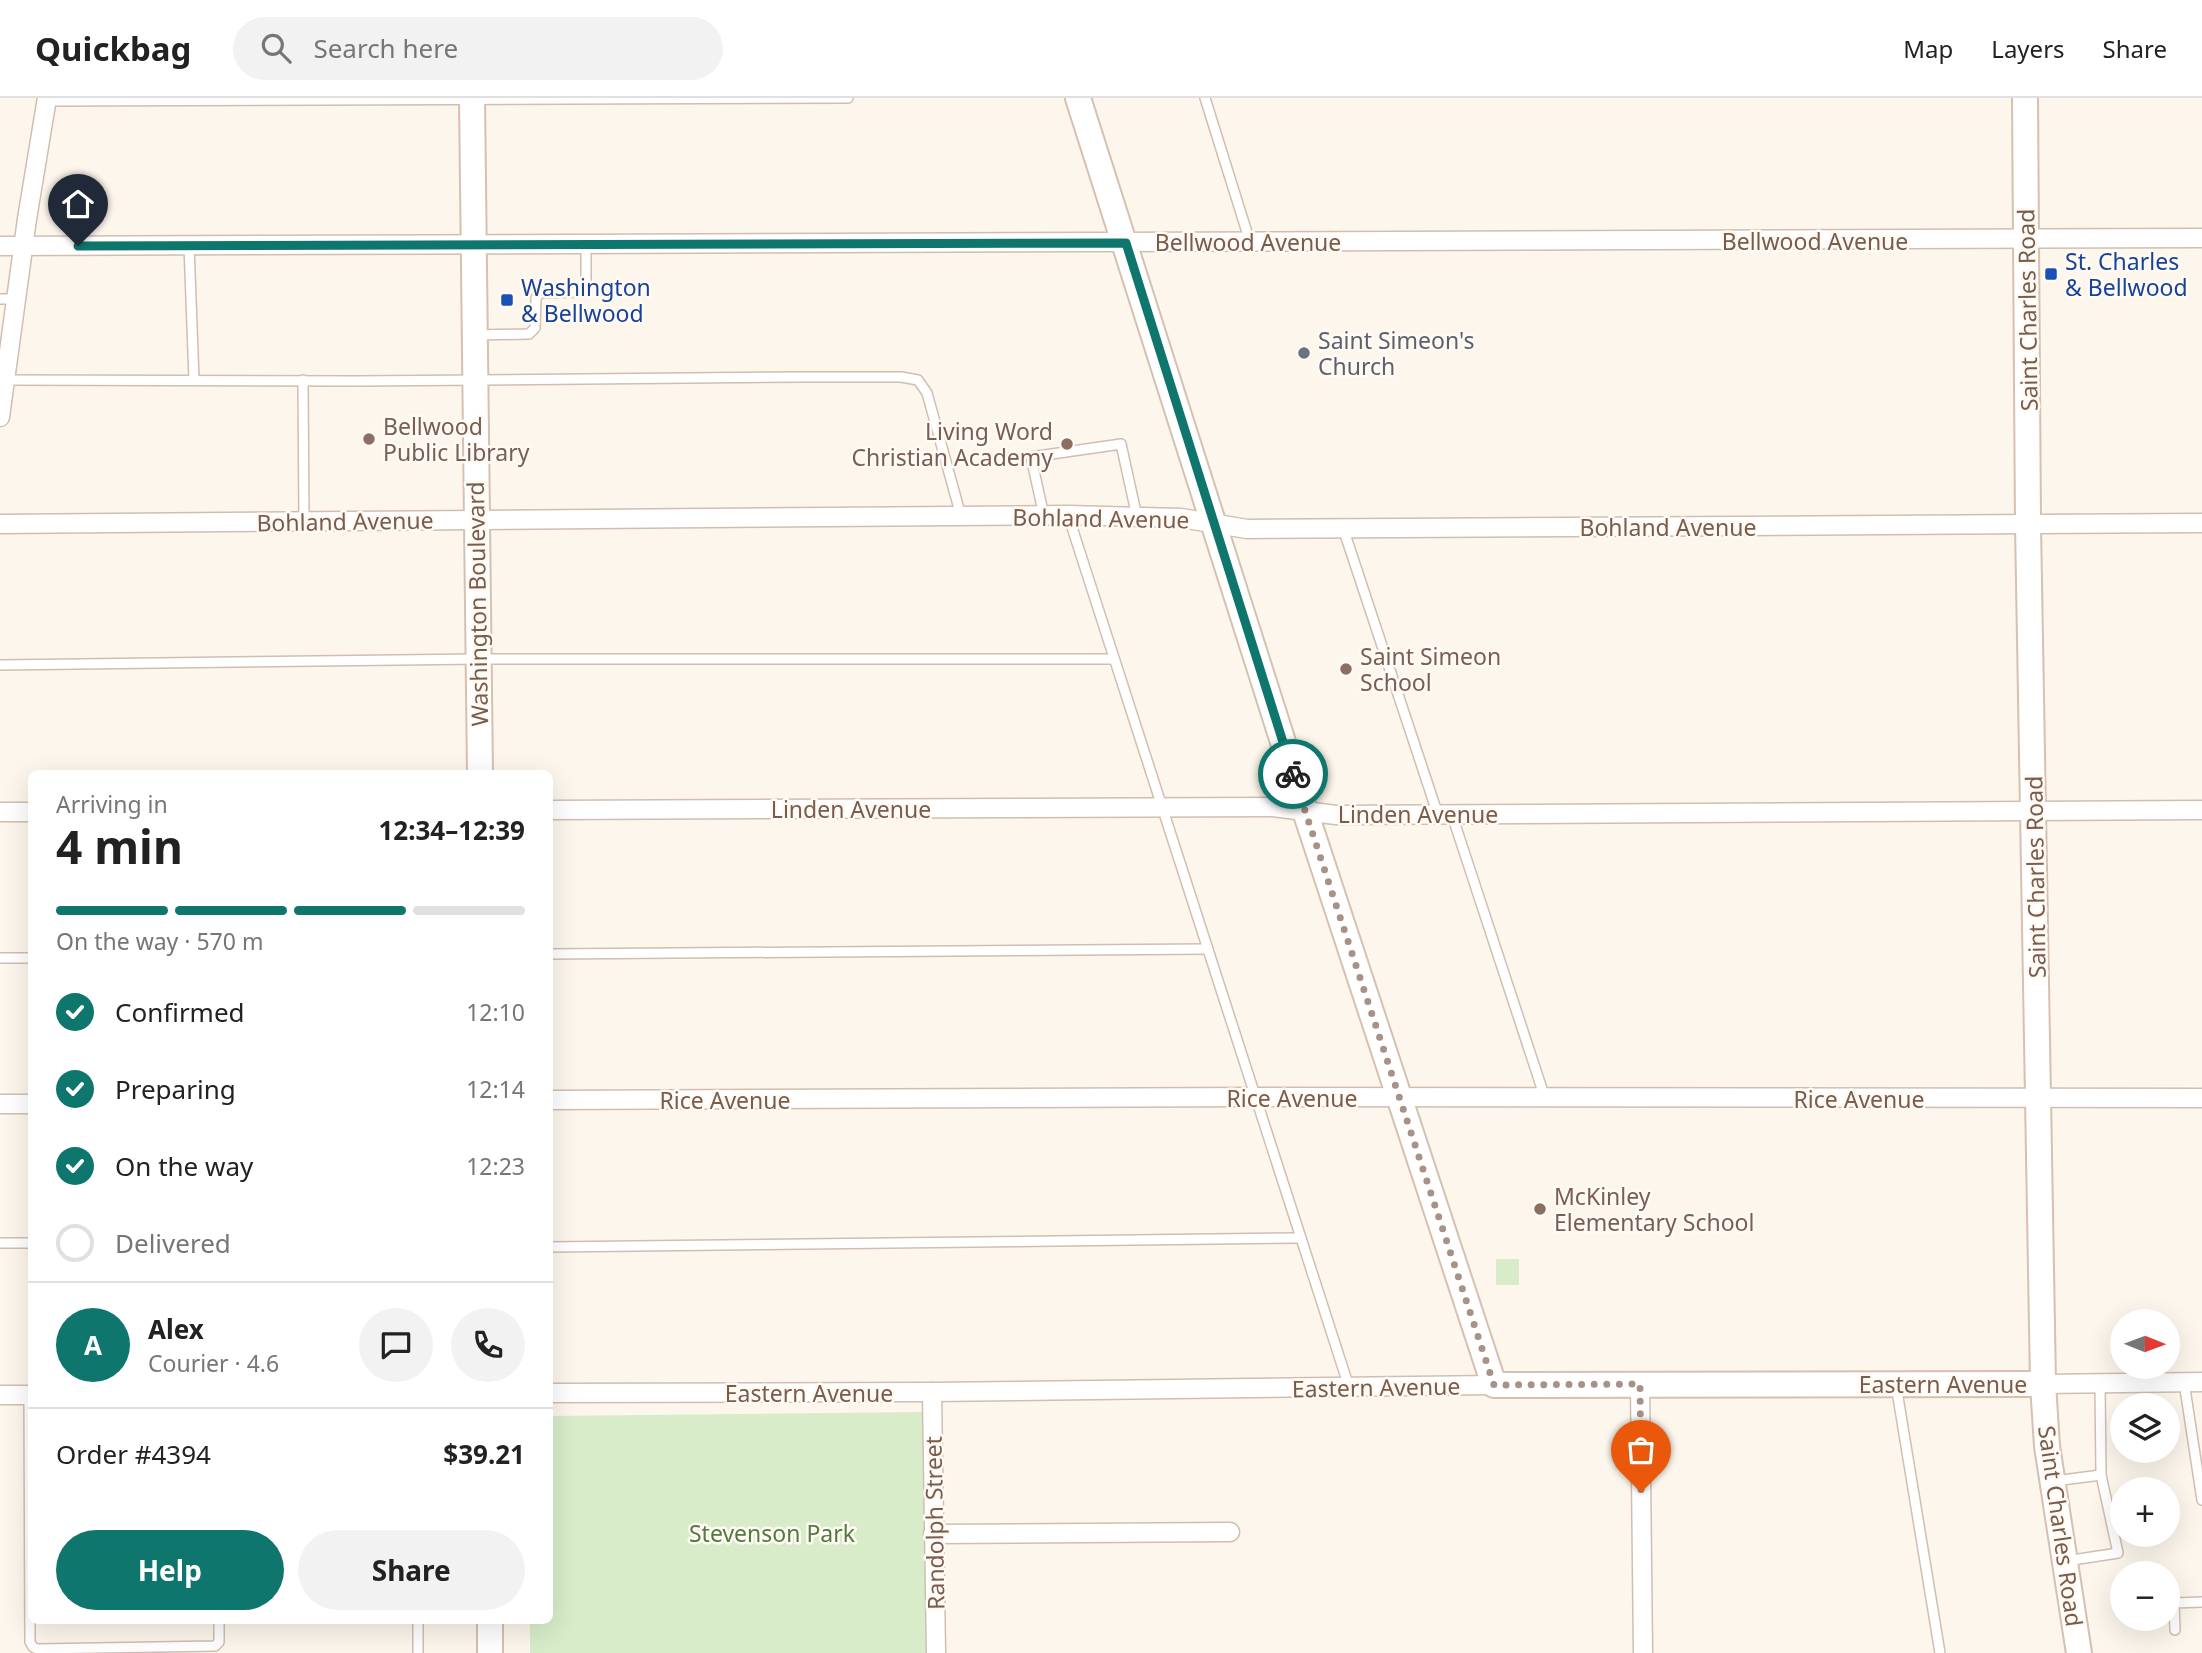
<!DOCTYPE html>
<meta charset="utf-8">
<style>
:root{--surface:#fff;--page:#f2f2f2;--text:#222;--muted:#767676;--line:#e0e0e0;--accent:#0f766e}
body{margin:0;font-family:"Noto Sans",sans-serif;background:var(--page);color:var(--text);height:100vh;display:flex;flex-direction:column;font-size:26px;white-space:nowrap}
*{box-sizing:border-box;margin:0}
p{font-size:23px;color:var(--muted)}
.icon{flex:none;width:38px;height:38px;fill:none;stroke:currentColor;stroke-width:2;stroke-linecap:round;stroke-linejoin:round}
.map{position:relative;flex:1;overflow:hidden}
.panel{position:absolute;left:28px;top:672px;width:525px;height:854px;display:flex;flex-direction:column;background:var(--surface);border-radius:10px;box-shadow:0 7px 28px #0002}
.panel>*{flex:none}
.needle{width:46px;rotate:91deg}
.tools{position:absolute;left:2110px;top:1211px;display:grid;gap:14px}
.tools a{display:grid;place-items:center;width:70px;height:70px;border-radius:50%;background:var(--surface);box-shadow:0 7px 28px #0002;font-size:35px}
.pin{position:absolute;display:grid;place-items:center;width:60px;height:60px;color:#fff;margin:-72px -30px;border-radius:50% 50% 50% 0;rotate:-45deg;box-shadow:0 0 7px #0007}
.pin .icon{rotate:45deg}
.courier{position:absolute;display:grid;place-items:center;width:70px;height:70px;margin:-35px;border:5px solid #0f766e;border-radius:50%;background:#fff;color:#222;box-shadow:0 2px 9px #0007}
.overview em{font-style:normal;font-weight:700}
.overview div{display:flex;flex-direction:column-reverse}
.overview{display:flex;align-items:center;justify-content:space-between;height:119px;padding:0 28px}
h1{font-size:46px;font-weight:700;line-height:52px}
.bar{display:grid;grid-template-columns:repeat(4,1fr);gap:10px 7px;align-content:center;height:84px;padding:0 28px}
.bar i{height:9px;border-radius:5px;background:var(--line)}
.bar .on{background:var(--accent)}
.bar p{grid-column:span 4}
.line{display:flex;align-items:center;gap:18px;padding:0 28px;border-top:2px solid var(--line)}
.line div{flex:1}
.round{display:grid;place-items:center;flex:none;width:74px;height:74px;border-radius:37px;background:var(--page)}
ol{padding:0 28px;list-style:none}
li{display:flex;align-items:center;gap:21px;height:77px}
li p{margin-inline-start:auto}
li .icon{padding:7px;border-radius:50%;background:var(--accent);color:#fff;stroke-width:4}
li:last-child{color:var(--muted)}
li i{width:38px;height:38px;border:4px solid var(--line);border-radius:50%}
.action{display:flex;gap:14px;margin-top:auto;padding:14px 28px}
.action a{flex:1;height:80px;border-radius:42px;background:var(--accent);color:#fff;font-size:28px;font-weight:700;line-height:80px;text-align:center}
.action a+a{background:var(--page);color:var(--text)}
header{display:flex;align-items:center;gap:42px;box-sizing:border-box;height:98px;padding:0 35px;background:var(--surface);border-bottom:2px solid var(--line)}
header strong{font-size:33px}
nav{display:flex;gap:38px;margin-inline-start:auto;font-size:24px}
.search{width:490px;height:63px;background:var(--page);display:flex;align-items:center;gap:18px;box-sizing:border-box;padding:0 24px;border-radius:38px;color:var(--muted);font-size:26px}
.map>svg:first-child{display:block}
.green{fill:#d8ecc9}
.lines{fill:none;stroke-linecap:round;stroke-linejoin:round}
.lane-casing{stroke:#d1beb0;stroke-width:12}
.street-casing{stroke:#d1beb0;stroke-width:21}
.secondary-casing{stroke:#d6c0b0;stroke-width:28}
.lane{stroke:#fff;stroke-width:9}
.street{stroke:#fff;stroke-width:18}
.secondary{stroke:#fff;stroke-width:24}
.done{stroke:#a89285;stroke-width:7;stroke-dasharray:0 12.6}
.route{stroke:#0f766e;stroke-width:9}
.transit-dot{fill:#1a4fb4;stroke:#fffaf3;stroke-width:2.5}
.worship-dot{fill:#6b7280;stroke:#fffaf3;stroke-width:2.5}
.education-dot{fill:#8d6e63;stroke:#fffaf3;stroke-width:2.5}
.labels{text-anchor:middle;dominant-baseline:central;stroke-width:5;stroke-linejoin:round;paint-order:stroke}
.street-label{font-size:23px;fill:#7a5c4d;stroke:#fffaf3}
.transit-label{font-size:23px;fill:#164399;stroke:#fffaf3;text-anchor:start}
.worship-label{font-size:23px;fill:#5b616d;stroke:#fffaf3;text-anchor:start}
.education-label{font-size:23px;fill:#785e54;stroke:#fffaf3;text-anchor:start}
.park-label{font-size:23px;fill:#537a41;stroke:#fffaf3}
</style>
<header>
<strong>Quickbag</strong>
<div class="search"><svg class="icon" aria-label="search" viewBox="0 0 24 24"><circle cx="10" cy="10" r="6"/><path d="M15 15l6 6"/></svg>Search here</div>
<nav><a>Map</a><a>Layers</a><a>Share</a></nav>
</header>
<div class="map">
<svg width="2202" height="1555" viewBox="0 0 2202 1555">
<rect width="100%" height="100%" fill="#fdf6ec"/>
<g class="green">
<rect x="1496" y="1161" width="23" height="26"/>
<polygon points="923,1314 926,1555 530,1555 530,1523 550,1522 550,1318"/>
</g>
<g class="lines">
<g class="lane-casing">
<g id="lane">
<polyline points="1205,0 1250,144"/>
<polyline points="46,3 848,0"/>
<polyline points="189,147 194,282"/>
<polyline points="0,201 16,201"/>
<polyline points="476,237 529,236 535,230 536,200 540,195 580,194 586,189 586,146"/>
<polyline points="5,282 358,283 803,279 901,279 918,282 927,295 961,418"/>
<polyline points="303,282 304,423"/>
<polyline points="1068,417 1349,1289"/>
<polyline points="1044,418 1031,359 1121,346 1137,419"/>
<polyline points="1343,430 1438,717"/>
<polyline points="0,567 479,561 1114,561"/>
<polyline points="1452,717 1545,1000"/>
<polyline points="550,856 1208,851"/>
<polyline points="0,860 32,860"/>
<polyline points="0,1145 32,1145"/>
<polyline points="550,1149 1301,1140"/>
<polyline points="2184,1284 2202,1402"/>
<polyline points="1896,1287 1940,1555"/>
<polyline points="29,1297 30,1544 33,1549 37,1551 215,1548 219,1544 219,1522"/>
<polyline points="2054,1383 2101,1377"/>
<polyline points="2066,1463 2118,1455 2101,1377 2100,1285"/>
<polyline points="418,1522 418,1555"/>
<polyline points="2175,1532 2174,1505 2202,1504"/>
</g>
</g>
<g class="street-casing">
<g id="street">
<polyline points="0,148 2202,140"/>
<polyline points="0,319 27,121 47,0"/>
<polyline points="0,426 1068,417 1181,420 1247,431 2202,425"/>
<polyline points="550,712 1273,709 1336,717 2202,712"/>
<polyline points="0,714 32,714"/>
<polyline points="550,1002 1256,999 2202,1000"/>
<polyline points="0,1006 32,1006"/>
<polyline points="1640,1286 1643,1555"/>
<polyline points="2043,1286 2202,1284"/>
<polyline points="932,1294 936,1555"/>
<polyline points="550,1295 932,1294 1494,1287"/>
<polyline points="0,1297 32,1297"/>
<polyline points="933,1436 1230,1434"/>
</g>
</g>
<g class="secondary-casing">
<g id="secondary">
<polyline points="472,0 480,676"/>
<polyline points="1078,0 1305,713 1494,1287 2043,1286"/>
<polyline points="2025,0 2028,427 2043,1286 2047,1348 2079,1555"/>
<polyline points="490,1522 490,1555"/>
</g>
</g>
<use href="#lane" class="lane"/>
<use href="#street" class="street"/>
<use href="#secondary" class="secondary"/>
</g>
<g class="lines">
<polyline class="done" points="1293,676 1494,1287 1640,1286 1641,1394"/>
<polyline class="route" points="78,148 1126,145 1293,676"/>
</g>
<g class="transit-dot">
<rect x="2044" y="169" width="14" height="14" rx="3.5"/>
<rect x="500" y="195" width="14" height="14" rx="3.5"/>
</g>
<circle class="worship-dot" cx="1304" cy="255" r="7"/>
<g class="education-dot">
<circle cx="369" cy="341" r="7"/>
<circle cx="1067" cy="346" r="7"/>
<circle cx="1346" cy="571" r="7"/>
<circle cx="1540" cy="1111" r="7"/>
</g>
<g class="labels">
<g class="street-label">
<text x="1815" y="143">Bellwood Avenue</text>
<text x="1248" y="144">Bellwood Avenue</text>
<text transform="translate(2027 212) rotate(-91)">Saint Charles Road</text>
<text transform="translate(1101 420) rotate(1)">Bohland Avenue</text>
<text transform="translate(345 423) rotate(-1)">Bohland Avenue</text>
<text x="1668" y="429">Bohland Avenue</text>
<text transform="translate(477 506) rotate(-91)">Washington Boulevard</text>
<text x="851" y="711">Linden Avenue</text>
<text x="1418" y="716">Linden Avenue</text>
<text transform="translate(2035 779) rotate(-91)">Saint Charles Road</text>
<text x="1292" y="1000">Rice Avenue</text>
<text x="1859" y="1001">Rice Avenue</text>
<text x="725" y="1002">Rice Avenue</text>
<text x="1943" y="1286">Eastern Avenue</text>
<text transform="translate(1376 1289) rotate(-1)">Eastern Avenue</text>
<text x="809" y="1295">Eastern Avenue</text>
<text transform="translate(934 1425) rotate(-91)">Randolph Street</text>
<text transform="translate(2061 1428) rotate(82)">Saint Charles Road</text>
</g>
<g class="transit-label">
<text x="2065" y="163">St. Charles<tspan x="2065" dy="26">&amp; Bellwood</tspan></text>
<text x="521" y="189">Washington<tspan x="521" dy="26">&amp; Bellwood</tspan></text>
</g>
<g class="worship-label">
<text x="1318" y="242">Saint Simeon's<tspan x="1318" dy="26">Church</tspan></text>
</g>
<g class="education-label">
<text x="383" y="328">Bellwood<tspan x="383" dy="26">Public Library</tspan></text>
<text x="1053" y="333" text-anchor="end">Living Word<tspan x="1053" dy="26">Christian Academy</tspan></text>
<text x="1360" y="558">Saint Simeon<tspan x="1360" dy="26">School</tspan></text>
<text x="1554" y="1098">McKinley<tspan x="1554" dy="26">Elementary School</tspan></text>
</g>
<g class="park-label">
<text x="772" y="1435">Stevenson Park</text>
</g>
</g>
</svg>
<div class="tools">
<a><svg class="needle" viewBox="-14 -14 28 28"><path d="M0-13l5 13h-10z" fill="#e53935"/><path d="M0 13l5-13h-10z" fill="#767676"/></svg></a>
<a><svg class="icon" aria-label="layers" viewBox="0 0 24 24"><path d="M12 4l9 5-9 5-9-5zM3 14l9 5 9-5"/></svg></a>
<a>+</a>
<a>−</a>
</div>
<div class="pin" style="left:1641px;top:1394px;background:#ea580c"><svg class="icon" aria-label="bag" viewBox="0 0 24 24"><path d="M5 8h14l-1 12H6zM9 8a3 3 0 0 1 6 0"/></svg></div>
<div class="pin" style="left:78px;top:148px;background:#1f2937"><svg class="icon" aria-label="home" viewBox="0 0 24 24"><path d="M3 11l9-7 9 7M6 9v11h12V9"/></svg></div>
<div class="courier" style="left:1293px;top:676px"><svg class="icon" aria-label="bike" viewBox="0 0 24 24"><circle cx="6" cy="16" r="4"/><circle cx="18" cy="16" r="4"/><path d="M6 16l4-8h5l3 8M10 8l3 8H6M13 5h3"/></svg></div>
<section class="panel">
<div class="overview"><div><h1>4 min</h1><p>Arriving in</p></div><em>12:34–12:39</em></div>
<div class="bar"><i class="on"></i><i class="on"></i><i class="on"></i><i></i><p>On the way · 570 m</p></div>
<ol>
<li><svg class="icon" aria-label="check" viewBox="0 0 24 24"><path d="M5 12l5 5 9-10"/></svg>Confirmed<p>12:10</p></li>
<li><svg class="icon" aria-label="check" viewBox="0 0 24 24"><path d="M5 12l5 5 9-10"/></svg>Preparing<p>12:14</p></li>
<li><svg class="icon" aria-label="check" viewBox="0 0 24 24"><path d="M5 12l5 5 9-10"/></svg>On the way<p>12:23</p></li>
<li><i></i>Delivered</li>
</ol>
<div class="line" style="height:126px"><b class="round" style="background:var(--accent);color:#fff">A</b><div><b>Alex</b><p>Courier · 4.6</p></div><a class="round"><svg class="icon" aria-label="chat" viewBox="0 0 24 24"><path d="M4 5h16v11H9l-5 4z"/></svg></a><a class="round"><svg class="icon" aria-label="phone" viewBox="0 0 24 24"><path d="M5 4h4l2 5-3 2q2 4 5 5l2-3 5 2v4C11 20 4 13 5 4z"/></svg></a></div>
<div class="line" style="height:91px"><div>Order #4394</div><b>$39.21</b></div>
<div class="action"><a>Help</a><a>Share</a></div>
</section>
</div>
